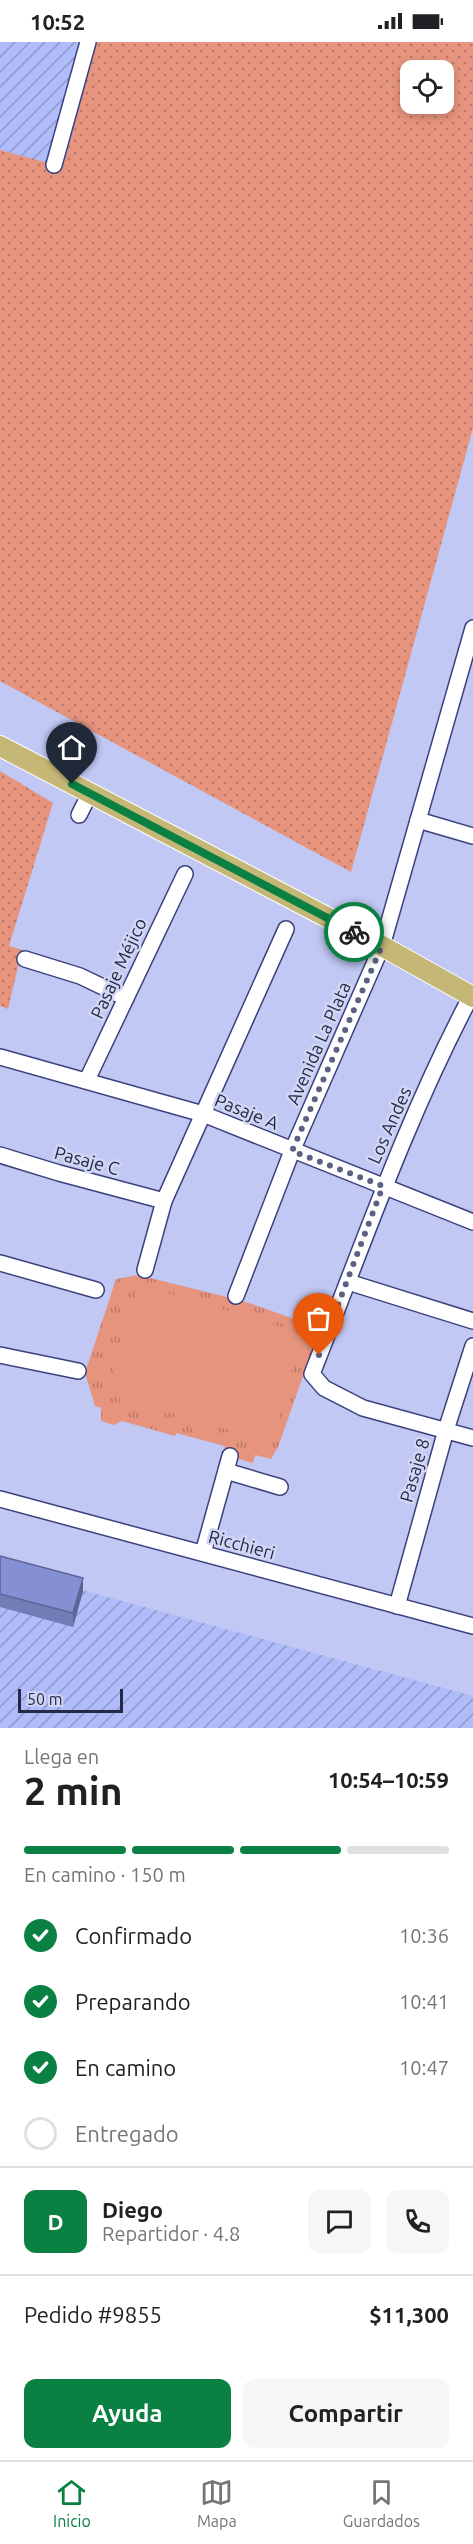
<!DOCTYPE html>
<html lang="es">
<meta charset="utf-8">
<style>
:root{--surface:#fff;--page:#f6f6f6;--text:#202124;--muted:#757577;--line:#e0e0e0;--accent:#0b8043}
body{margin:0;font-family:Ubuntu,sans-serif;background:var(--page);color:var(--text);height:100vh;display:flex;flex-direction:column;font-size:22px;white-space:nowrap}
*{box-sizing:border-box;margin:0}
p{font-size:20px;color:var(--muted)}
.icon{flex:none;width:33px;height:33px;fill:none;stroke:currentColor;stroke-width:2;stroke-linecap:round;stroke-linejoin:round}
.map{position:relative;height:1686px;overflow:hidden}
.side{display:flex;flex-direction:column;background:var(--surface);flex:1}
.side>*{flex:none}
.controls{position:absolute;left:400px;top:18px;display:grid;gap:12px}
.controls a{display:grid;place-items:center;width:54px;height:54px;border-radius:12px;background:var(--surface);box-shadow:0 3px 9px #0003;font-size:30px}
.scale{position:absolute;left:18px;bottom:15px;width:105px;box-sizing:border-box;padding-left:6px;border:3px solid #252945;border-top:0;font-size:16px;line-height:21px;white-space:nowrap;color:#252945;-webkit-text-stroke:4px #d0d6f3;paint-order:stroke}
.pin{position:absolute;display:grid;place-items:center;width:51px;height:51px;color:#fff;margin:-62px -26px;border-radius:50% 50% 50% 0;rotate:-45deg;box-shadow:0 0 6px #0007}
.pin .icon{rotate:45deg}
.courier{position:absolute;display:grid;place-items:center;width:60px;height:60px;margin:-30px;border:4px solid #0b8043;border-radius:50%;background:#fff;color:#222;box-shadow:0 2px 8px #0007}
.head em{font-style:normal;font-weight:700}
.head div{display:flex;flex-direction:column-reverse}
.head{display:flex;align-items:center;justify-content:space-between;height:102px;padding:0 24px}
h1{font-size:39px;font-weight:700;line-height:45px}
.bar{display:grid;grid-template-columns:repeat(4,1fr);gap:9px 6px;align-content:center;height:72px;padding:0 24px}
.bar i{height:8px;border-radius:4px;background:var(--line)}
.bar .active{background:var(--accent)}
.bar p{grid-column:span 4}
.line{display:flex;align-items:center;gap:15px;padding:0 24px;border-top:2px solid var(--line)}
.line div{flex:1}
.round{display:grid;place-items:center;flex:none;width:63px;height:63px;border-radius:12px;background:var(--page)}
ol{padding:0 24px;list-style:none}
li{display:flex;align-items:center;gap:18px;height:66px}
li p{margin-inline-start:auto}
li .icon{padding:6px;border-radius:50%;background:var(--accent);color:#fff;stroke-width:4}
li:last-child{color:var(--muted)}
li i{width:33px;height:33px;border:3px solid var(--line);border-radius:50%}
.cta{display:flex;gap:12px;margin-top:auto;padding:12px 24px}
.cta a{flex:1;height:69px;border-radius:12px;background:var(--accent);color:#fff;font-size:24px;font-weight:700;line-height:69px;text-align:center}
.cta a+a{background:var(--page);color:var(--text)}
.status{display:flex;justify-content:space-between;align-items:center;height:42px;padding:0 30px;background:var(--surface);direction:ltr}
.status svg{height:16px;fill:currentColor}
.menu{display:flex;justify-content:space-around;align-items:center;height:84px;border-top:2px solid var(--line);background:var(--surface);font-size:16px;color:var(--muted)}
.menu a{display:grid;justify-items:center;gap:3px}
.menu .active{color:var(--accent)}
.map>svg:first-child{display:block}
.industrial{fill:url(#industrial-furrows)}
.grass{fill:url(#grass-dots);fill-rule:evenodd}
.park{fill:url(#park-tufts)}
.pitch{fill:#e6947d}
.lines{fill:none;stroke-linecap:round;stroke-linejoin:round}
.minor-casing{stroke:#3b417e;stroke-width:18}
.major-casing{stroke:#fff;stroke-width:22}
.minor{stroke:#fff;stroke-width:15}
.major{stroke:#c5b877;stroke-width:20}
.wall{fill:#727cb6}
.shaded-wall{fill:#5d6594}
.building{fill:#8590d4;stroke:#5d6594;stroke-width:1.5}
.done{stroke:#5b6182;stroke-width:6;stroke-dasharray:0 10.8}
.route{stroke:#0b8043;stroke-width:8}
.labels{text-anchor:middle;dominant-baseline:central;stroke-width:5;stroke-linejoin:round;paint-order:stroke}
.street-label{font-size:18px;fill:#252945;stroke:#d0d6f3}
</style>
<div class="status"><b>10:52</b><svg viewBox="0 0 49 12"><path d="M0 12V9h3v3zM5 12V6h3v6zM10 12V3h3v9zM15 12V0h3v12zM26 1h20v11H26zM47 4h2v5h-2z"/></svg></div>
<div class="map">
<svg width="473" height="1686" viewBox="0 0 473 1686">
<defs>
<pattern id="industrial-furrows" width="10" height="10" patternUnits="userSpaceOnUse" patternTransform="scale(1.5)"><rect width="10" height="10" fill="#b0bbfa"/><path d="M-1 1l2-2M0 10L10 0M9 11l2-2" fill="none" stroke="#8f98cc"/></pattern>
<pattern id="grass-dots" width="8" height="8" patternUnits="userSpaceOnUse" patternTransform="scale(1.5)"><rect width="8" height="8" fill="#e6947d"/><path d="M2 2h.1M6 6h.1" fill="none" stroke="#ba7968" stroke-width="1.8" stroke-linecap="round"/></pattern>
<pattern id="park-tufts" width="24" height="20" patternUnits="userSpaceOnUse" patternTransform="scale(1.5)"><rect width="24" height="20" fill="#e6947d"/><path d="M3 7l-1-3M5 7V3M7 7l1-3M15 17l-1-3M17 17v-4M19 17l1-3" fill="none" stroke="#ba7968"/></pattern>
</defs>
<rect width="100%" height="100%" fill="#c0c8f3"/>
<g class="industrial">
<polygon points="0,0 97,0 63,126 0,108"/>
<polygon points="0,1526 473,1654 473,1686 0,1686"/>
</g>
<g class="grass">
<path d="M97 0H473V386L351 830 0 639V108L63 125ZM411 28H444V62H411Z"/>
<polygon points="0,729 53,761 9,904 22,908 8,967 0,964"/>
</g>
<polygon class="park" points="138,1233 243,1259 320,1286 278,1405 271,1417 255,1413 253,1421 222,1412 225,1404 176,1391 175,1394 122,1379 114,1383 101,1379 101,1366 95,1364 85,1331 116,1237"/>
<polygon class="pitch" points="139,1243 303,1291 271,1400 107,1353"/>
<g class="lines">
<g class="minor-casing">
<g id="minor">
<polyline points="54,123 88,0"/>
<polyline points="79,773 90,751"/>
<polyline points="418,778 473,794"/>
<polyline points="25,917 80,934 126,956"/>
<path d="M471 954C407 1075 362 1205 312 1332L324 1346 363 1366 473 1396"/>
<polyline points="0,1015 203,1072 473,1180"/>
<polyline points="87,1038 185,832"/>
<polyline points="0,1113 59,1131 164,1159"/>
<polyline points="0,1221 96,1248"/>
<polyline points="145,1228 164,1159 286,887"/>
<polyline points="348,1240 473,1279"/>
<polyline points="236,1254 292,1109 382,904 473,586"/>
<polyline points="0,1313 78,1329"/>
<polyline points="226,1429 280,1445"/>
<polyline points="0,1457 473,1584"/>
<polyline points="203,1511 230,1414"/>
<polyline points="397,1564 446,1388 473,1304"/>
</g>
</g>
<g class="major-casing">
<polyline id="major" points="0,704 382,904 473,955"/>
</g>
<use href="#minor" class="minor"/>
<use href="#major" class="major"/>
</g>
<polygon class="wall" points="0,1514 83,1549 73,1585 0,1565"/>
<polygon class="shaded-wall" points="83,1536 83,1549 73,1585 73,1571"/>
<polygon class="building" points="0,1514 83,1536 73,1571 0,1552"/>
<g class="lines">
<polyline class="done" points="319,1313 383,1144 292,1109 382,904 354,890"/>
<polyline class="route" points="72,742 354,890"/>
</g>
<g class="labels">
<g class="street-label">
<text transform="translate(118 926) rotate(-65)">Pasaje Méjico</text>
<text transform="translate(318 1001) rotate(-66)">Avenida La Plata</text>
<text transform="translate(247 1069) rotate(22)">Pasaje A</text>
<text transform="translate(389 1083) rotate(-66)">Los Andes</text>
<text transform="translate(87 1118) rotate(15)">Pasaje C</text>
<text transform="translate(414 1428) rotate(-74)">Pasaje 8</text>
<text transform="translate(242 1502) rotate(15)">Ricchieri</text>
</g>
</g>
</svg>
<div class="controls">
<a><svg class="icon" aria-label="locate" viewBox="0 0 24 24"><circle cx="12" cy="12" r="6"/><path d="M12 2v4M12 18v4M2 12h4M18 12h4"/></svg></a>
</div>
<div class="scale">50 m</div>
<div class="pin" style="left:319px;top:1313px;background:#ea580c"><svg class="icon" aria-label="bag" viewBox="0 0 24 24"><path d="M5 8h14l-1 12H6zM9 8a3 3 0 0 1 6 0"/></svg></div>
<div class="pin" style="left:72px;top:742px;background:#1f2937"><svg class="icon" aria-label="home" viewBox="0 0 24 24"><path d="M3 11l9-7 9 7M6 9v11h12V9"/></svg></div>
<div class="courier" style="left:354px;top:890px"><svg class="icon" aria-label="bike" viewBox="0 0 24 24"><circle cx="6" cy="16" r="4"/><circle cx="18" cy="16" r="4"/><path d="M6 16l4-8h5l3 8M10 8l3 8H6M13 5h3"/></svg></div>
</div>
<section class="side">
<div class="head"><div><h1>2 min</h1><p>Llega en</p></div><em>10:54–10:59</em></div>
<div class="bar"><i class="active"></i><i class="active"></i><i class="active"></i><i></i><p>En camino · 150 m</p></div>
<ol>
<li><svg class="icon" aria-label="check" viewBox="0 0 24 24"><path d="M5 12l5 5 9-10"/></svg>Confirmado<p>10:36</p></li>
<li><svg class="icon" aria-label="check" viewBox="0 0 24 24"><path d="M5 12l5 5 9-10"/></svg>Preparando<p>10:41</p></li>
<li><svg class="icon" aria-label="check" viewBox="0 0 24 24"><path d="M5 12l5 5 9-10"/></svg>En camino<p>10:47</p></li>
<li><i></i>Entregado</li>
</ol>
<div class="line" style="height:108px"><b class="round" style="background:var(--accent);color:#fff">D</b><div><b>Diego</b><p>Repartidor · 4.8</p></div><a class="round"><svg class="icon" aria-label="chat" viewBox="0 0 24 24"><path d="M4 5h16v11H9l-5 4z"/></svg></a><a class="round"><svg class="icon" aria-label="phone" viewBox="0 0 24 24"><path d="M5 4h4l2 5-3 2q2 4 5 5l2-3 5 2v4C11 20 4 13 5 4z"/></svg></a></div>
<div class="line" style="height:78px"><div>Pedido #9855</div><b>$11,300</b></div>
<div class="cta"><a>Ayuda</a><a>Compartir</a></div>
</section>
<nav class="menu">
<a class="active"><svg class="icon" aria-label="home" viewBox="0 0 24 24"><path d="M3 11l9-7 9 7M6 9v11h12V9"/></svg>Inicio</a>
<a><svg class="icon" aria-label="map" viewBox="0 0 24 24"><path d="M3 6l6-2 6 2 6-2v14l-6 2-6-2-6 2zM9 4v14M15 6v14"/></svg>Mapa</a>
<a><svg class="icon" aria-label="saved" viewBox="0 0 24 24"><path d="M7 4h10v16l-5-4-5 4z"/></svg>Guardados</a>
</nav>
